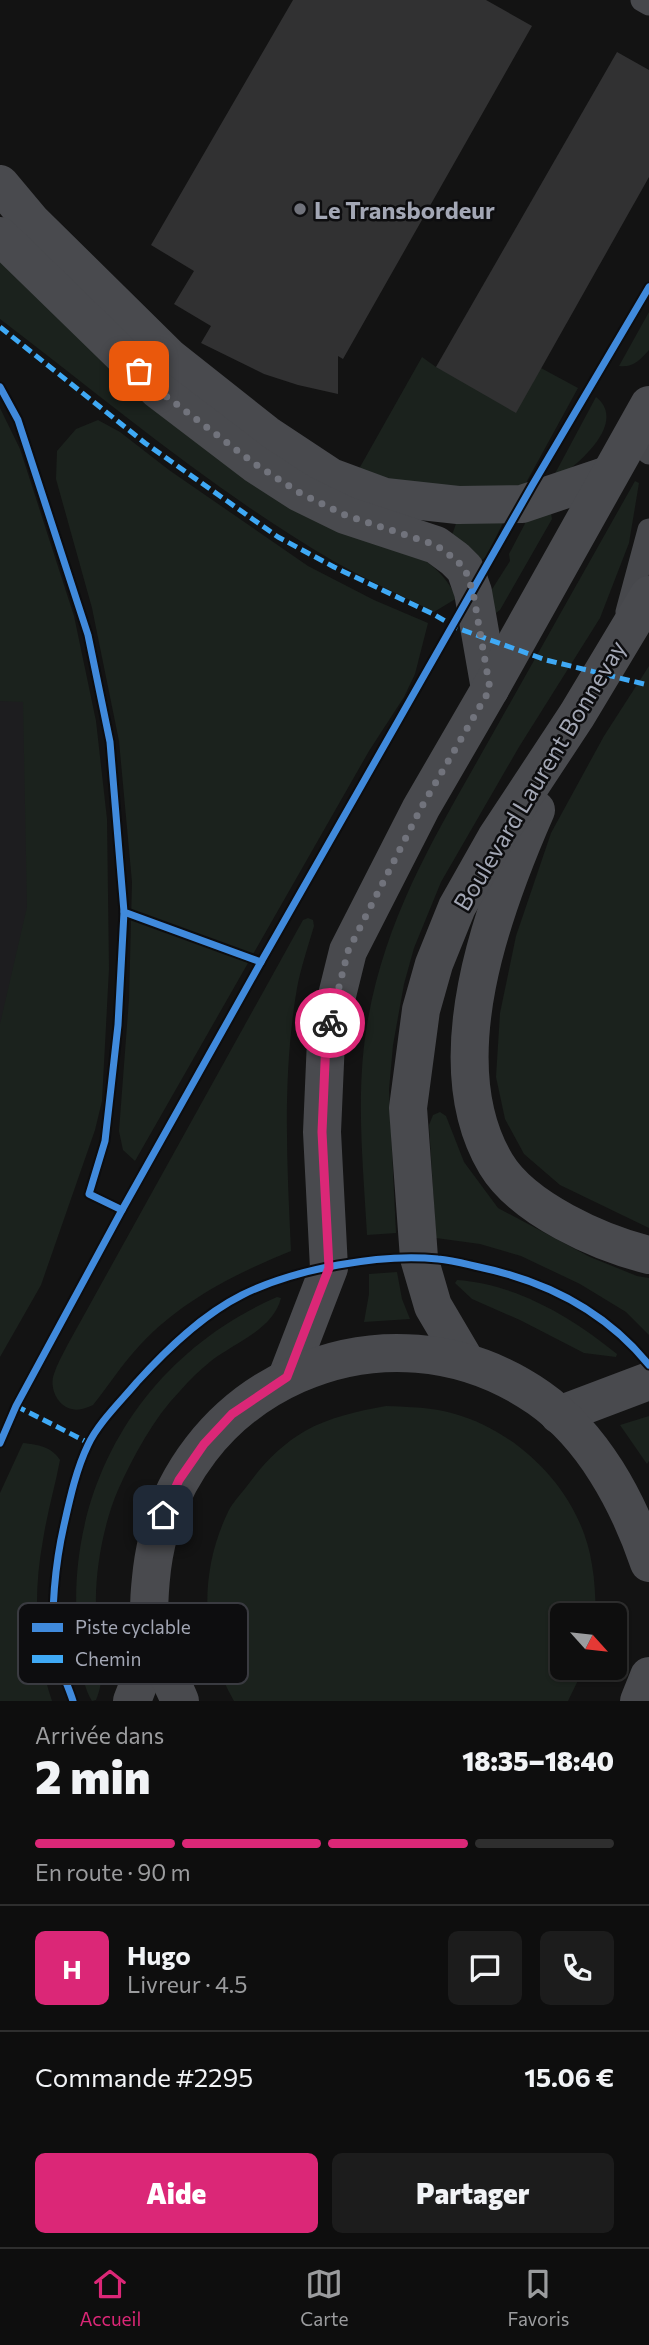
<!DOCTYPE html>
<html lang="fr">
<meta charset="utf-8">
<style>
:root{--surface:#0e0e0e;--page:#1c1c1c;--text:#f1f3f6;--muted:#9b9c9e;--line:#2e2e2e;--accent:#db2777}
body{margin:0;font-family:Commissioner,sans-serif;background:var(--page);color:var(--text);height:100vh;display:flex;flex-direction:column;font-size:26px;white-space:nowrap}
*{box-sizing:border-box;margin:0}
p{font-size:23px;color:var(--muted)}
.icon{flex:none;width:38px;height:38px;fill:none;stroke:currentColor;stroke-width:2;stroke-linecap:round;stroke-linejoin:round}
.map{position:relative;height:1701px;overflow:hidden}
.side{display:flex;flex-direction:column;background:var(--surface);flex:1}
.side>*{flex:none}
.needle{width:46px;rotate:117deg}
.fabs{position:absolute;left:550px;top:1603px;display:grid;gap:14px}
.fabs a{display:grid;place-items:center;width:77px;height:77px;border-radius:10px;background:var(--surface);box-shadow:0 2px 5px #0004,0 0 0 2px var(--line);font-size:35px}
.pin{position:absolute;display:grid;place-items:center;width:60px;height:60px;color:#fff;margin:-30px;border-radius:14px;box-shadow:0 4px 10px #0006}
.courier{position:absolute;display:grid;place-items:center;width:70px;height:70px;margin:-35px;border:5px solid #db2777;border-radius:50%;background:#fff;color:#222;box-shadow:0 2px 9px #0007}
.summary em{font-style:normal;font-weight:800}
.summary div{display:flex;flex-direction:column-reverse}
.summary{display:flex;align-items:center;justify-content:space-between;height:119px;padding:0 35px}
h1{font-size:46px;font-weight:800;line-height:52px}
.bar{display:grid;grid-template-columns:repeat(4,1fr);gap:10px 7px;align-content:center;height:84px;padding:0 35px}
.bar i{height:9px;border-radius:5px;background:var(--line)}
.bar .active{background:var(--accent)}
.bar p{grid-column:span 4}
.line{display:flex;align-items:center;gap:18px;padding:0 35px;border-top:2px solid var(--line)}
.line div{flex:1}
.round{display:grid;place-items:center;flex:none;width:74px;height:74px;border-radius:10px;background:var(--page)}
.action{display:flex;gap:14px;margin-top:auto;padding:14px 35px}
.action a{flex:1;height:80px;border-radius:10px;background:var(--accent);color:#fff;font-size:28px;font-weight:800;line-height:80px;text-align:center}
.action a+a{background:var(--page);color:var(--text)}
.tabs{display:flex;justify-content:space-around;align-items:center;height:98px;border-top:2px solid var(--line);background:var(--surface);font-size:19px;color:var(--muted)}
.tabs a{display:grid;justify-items:center;gap:4px}
.tabs .active{color:var(--accent)}
.map>svg:first-child{display:block}
.built{fill:#1d1d1f}
.green{fill:#1b221d}
.building{fill:#313132}
.lines{fill:none;stroke-linecap:round;stroke-linejoin:round}
.service{stroke:#47484c;stroke-width:23}
.primary{stroke:#494a4e;stroke-width:38}
.quiet{stroke:#3fa9f5;stroke-width:5;stroke-dasharray:10 5;stroke-linecap:butt}
.cycleway-casing{stroke:#0d0d0f;stroke-width:11}
.cycleway{stroke:#408adc;stroke-width:7}
.done{stroke:#71737c;stroke-width:7;stroke-dasharray:0 12.6}
.route{stroke:#db2777;stroke-width:9}
.poi-dot{fill:#71737c;stroke:#0d0d0f;stroke-width:2.5}
.labels{text-anchor:middle;dominant-baseline:central;stroke-width:5;stroke-linejoin:round;paint-order:stroke}
.poi-label{font-size:24px;font-weight:bold;fill:#a3a7b5;stroke:#0d0d0f;text-anchor:start}
.street-label{font-size:24px;fill:#a3a7b5;stroke:#0d0d0f}
.key{fill:#0d0d0f;stroke:#3a3b41;stroke-width:2}
.key-label{font-size:19px;fill:#a3a7b5}
</style>
<div class="map">
<svg width="649" height="1701" viewBox="0 0 649 1701">
<rect width="100%" height="100%" fill="#131313"/>
<polygon class="built" points="0,619 32,698 35,909 0,1039"/>
<g class="green">
<path d="M0 259 404 547C429 562 443 571 457 598L434 612C401 595 367 580 335 562 216 493 109 402 0 319Z"/>
<path d="M649 312V350C640 360 633 368 619 366Z"/>
<polygon points="422,357 436,367 541,368 578,388 521,492 447,492 355,476"/>
<path d="M596 397C630 424 572 470 550 483Z"/>
<polygon points="0,408 20,449 74,616 96,721 107,819 109,969 102,1101 95,1130 41,1285 0,1357 0,1024 27,907 23,702 0,701"/>
<polygon points="98,420 120,432 169,470 308,566 374,600 428,623 415,674 404,697 369,751 135,1161 123,1150 119,1131 129,999 132,882 119,741 92,608 56,479 57,451 76,429"/>
<path d="M635 481 639 483 629 543 600 618 519 747 441 882 414 948 404 984 393 1045 389 1090 396 1233 367 1235C363 1163 355 1090 368 1019 388 909 439 830 492 735 540 650 587 566 635 481Z"/>
<polygon points="551,513 552,519 500,610 496,613 489,594 510,561 509,554 530,514"/>
<polygon points="458,518 504,521 486,557 480,561 452,535"/>
<polygon points="649,666 649,1228 560,1185 524,1154 505,1119 496,1077 500,1013 516,936 551,833 604,736"/>
<path d="M308 918 313 920 314 926C308 947 301 967 297 988 282 1076 287 1163 291 1251 235 1274 182 1300 140 1345 123 1363 109 1385 93 1405 86 1408 79 1411 72 1409 57 1406 49 1387 54 1374 57 1364 63 1354 68 1344L303 920Z"/>
<polygon points="440,1112 446,1116 464,1162 498,1208 590,1257 637,1276 649,1278 649,1335 626,1312 580,1284 521,1256 480,1244 436,1238 429,1125 433,1115"/>
<polygon points="397,1272 402,1299 410,1319 364,1322 369,1294 369,1274"/>
<path d="M457 1280C516 1284 572 1317 617 1354L616 1357 584 1353 520 1320 472 1299 455 1283Z"/>
<path d="M277 1297 281 1298C273 1330 234 1343 211 1361 200 1370 189 1380 180 1391 153 1419 134 1455 118 1490 104 1522 95 1570 96 1605 97 1637 109 1669 96 1700L92 1701C80 1682 78 1646 77 1624 67 1481 146 1354 277 1297Z"/>
<path d="M386 1406C409 1407 433 1407 455 1414 522 1433 582 1495 592 1565 595 1581 595 1597 596 1613L595 1615H562V1668H584L568 1701H234C200 1643 199 1572 228 1512 233 1502 241 1494 247 1486 262 1465 282 1444 305 1431 330 1417 358 1411 386 1406Z"/>
<polygon points="649,1416 649,1461 647,1464 620,1425"/>
<path d="M23 1443C38 1445 51 1446 60 1460 55 1487 47 1513 43 1540 33 1593 35 1650 52 1701H0V1493Z"/>
</g>
<g class="building">
<polygon points="293,0 486,0 532,26 343,359 338,356 338,394 298,385 264,374 201,343 211,326 174,304 194,271 151,245"/>
<polygon points="617,52 649,70 649,177 516,413 436,367"/>
</g>
<g class="lines">
<g class="service">
<polyline points="642,0 649,4"/>
<polyline points="646,414 649,453"/>
<polyline points="627,612 649,530"/>
</g>
<g class="primary">
<polyline points="0,184 31,221 170,358 266,434 331,477 385,497 458,505 522,504 608,475"/>
<polyline points="0,236 158,390 255,464 300,493 345,515 436,545 455,559 465,569 473,592 490,689"/>
<path d="M536 810C493 908 435 1062 496 1164 523 1209 600 1243 649 1255"/>
<polyline points="466,1362 433,1306 419,1258 408,1108 421,1010 434,964 457,907 496,838 577,715 649,595"/>
<polyline points="287,1377 329,1268 322,1132 326,1040 348,951 421,808 490,689 649,405"/>
<polyline points="559,1415 649,1381"/>
<polyline points="132,1701 155,1642"/>
<path d="M180 1701C170 1677 153 1649 150 1622 148 1604 150 1587 152 1569 175 1385 386 1291 539 1398 593 1436 628 1501 649 1563"/>
<polyline points="639,1701 649,1676"/>
</g>
<g class="quiet">
<polyline points="0,327 145,443 278,537 334,567 433,614 457,628 546,660 644,684"/>
<polyline points="16,1406 89,1443"/>
</g>
<g class="cycleway-casing">
<g id="cycleway">
<polyline points="0,387 18,420 88,635 110,742 124,912 261,962"/>
<polyline points="122,1210 89,1194 105,1141 118,1025 124,912"/>
<polyline points="0,1443 16,1406 122,1210 261,962 533,484 649,287"/>
<path d="M73 1701C68 1685 59 1668 56 1651 49 1617 56 1560 64 1525 70 1498 76 1470 88 1445 98 1423 122 1400 137 1382 167 1349 202 1315 242 1295 294 1269 381 1253 438 1259 452 1260 466 1264 479 1267 546 1281 606 1312 649 1365"/>
</g>
</g>
<use href="#cycleway" class="cycleway"/>
</g>
<g class="lines">
<polyline class="done" points="139,371 158,390 255,464 300,493 345,515 436,545 455,559 465,569 473,592 490,689 421,808 348,951 330,1023"/>
<polyline class="route" points="163,1515 179,1480 204,1444 232,1414 287,1377 329,1268 322,1132 326,1040 330,1023"/>
</g>
<circle class="poi-dot" cx="300" cy="209" r="7"/>
<g class="labels">
<g class="poi-label">
<text x="314" y="209">Le Transbordeur</text>
</g>
<g class="street-label">
<text transform="translate(539 775) rotate(-59)">Boulevard Laurent Bonnevay</text>
</g>
</g>
<rect x="18" y="1603" width="230" height="81" rx="10" class="key"/>
<rect x="32" y="1623" width="31" height="9" fill="#408adc"/>
<rect x="32" y="1655" width="31" height="8" fill="#3fa9f5"/>
<g class="key-label">
<text x="75" y="1634">Piste cyclable</text>
<text x="75" y="1666">Chemin</text>
</g>
</svg>
<div class="fabs">
<a><svg class="needle" viewBox="-14 -14 28 28"><path d="M0-13l5 13h-10z" fill="#e53935"/><path d="M0 13l5-13h-10z" fill="#9b9c9e"/></svg></a>
</div>
<div class="pin" style="left:139px;top:371px;background:#ea580c"><svg class="icon" aria-label="bag" viewBox="0 0 24 24"><path d="M5 8h14l-1 12H6zM9 8a3 3 0 0 1 6 0"/></svg></div>
<div class="pin" style="left:163px;top:1515px;background:#1f2937"><svg class="icon" aria-label="home" viewBox="0 0 24 24"><path d="M3 11l9-7 9 7M6 9v11h12V9"/></svg></div>
<div class="courier" style="left:330px;top:1023px"><svg class="icon" aria-label="bike" viewBox="0 0 24 24"><circle cx="6" cy="16" r="4"/><circle cx="18" cy="16" r="4"/><path d="M6 16l4-8h5l3 8M10 8l3 8H6M13 5h3"/></svg></div>
</div>
<section class="side">
<div class="summary"><div><h1>2 min</h1><p>Arrivée dans</p></div><em>18:35–18:40</em></div>
<div class="bar"><i class="active"></i><i class="active"></i><i class="active"></i><i></i><p>En route · 90 m</p></div>
<div class="line" style="height:126px"><b class="round" style="background:var(--accent);color:#fff">H</b><div><b>Hugo</b><p>Livreur · 4.5</p></div><a class="round"><svg class="icon" aria-label="chat" viewBox="0 0 24 24"><path d="M4 5h16v11H9l-5 4z"/></svg></a><a class="round"><svg class="icon" aria-label="phone" viewBox="0 0 24 24"><path d="M5 4h4l2 5-3 2q2 4 5 5l2-3 5 2v4C11 20 4 13 5 4z"/></svg></a></div>
<div class="line" style="height:91px"><div>Commande #2295</div><b>15.06 €</b></div>
<div class="action"><a>Aide</a><a>Partager</a></div>
</section>
<nav class="tabs">
<a class="active"><svg class="icon" aria-label="home" viewBox="0 0 24 24"><path d="M3 11l9-7 9 7M6 9v11h12V9"/></svg>Accueil</a>
<a><svg class="icon" aria-label="map" viewBox="0 0 24 24"><path d="M3 6l6-2 6 2 6-2v14l-6 2-6-2-6 2zM9 4v14M15 6v14"/></svg>Carte</a>
<a><svg class="icon" aria-label="saved" viewBox="0 0 24 24"><path d="M7 4h10v16l-5-4-5 4z"/></svg>Favoris</a>
</nav>
